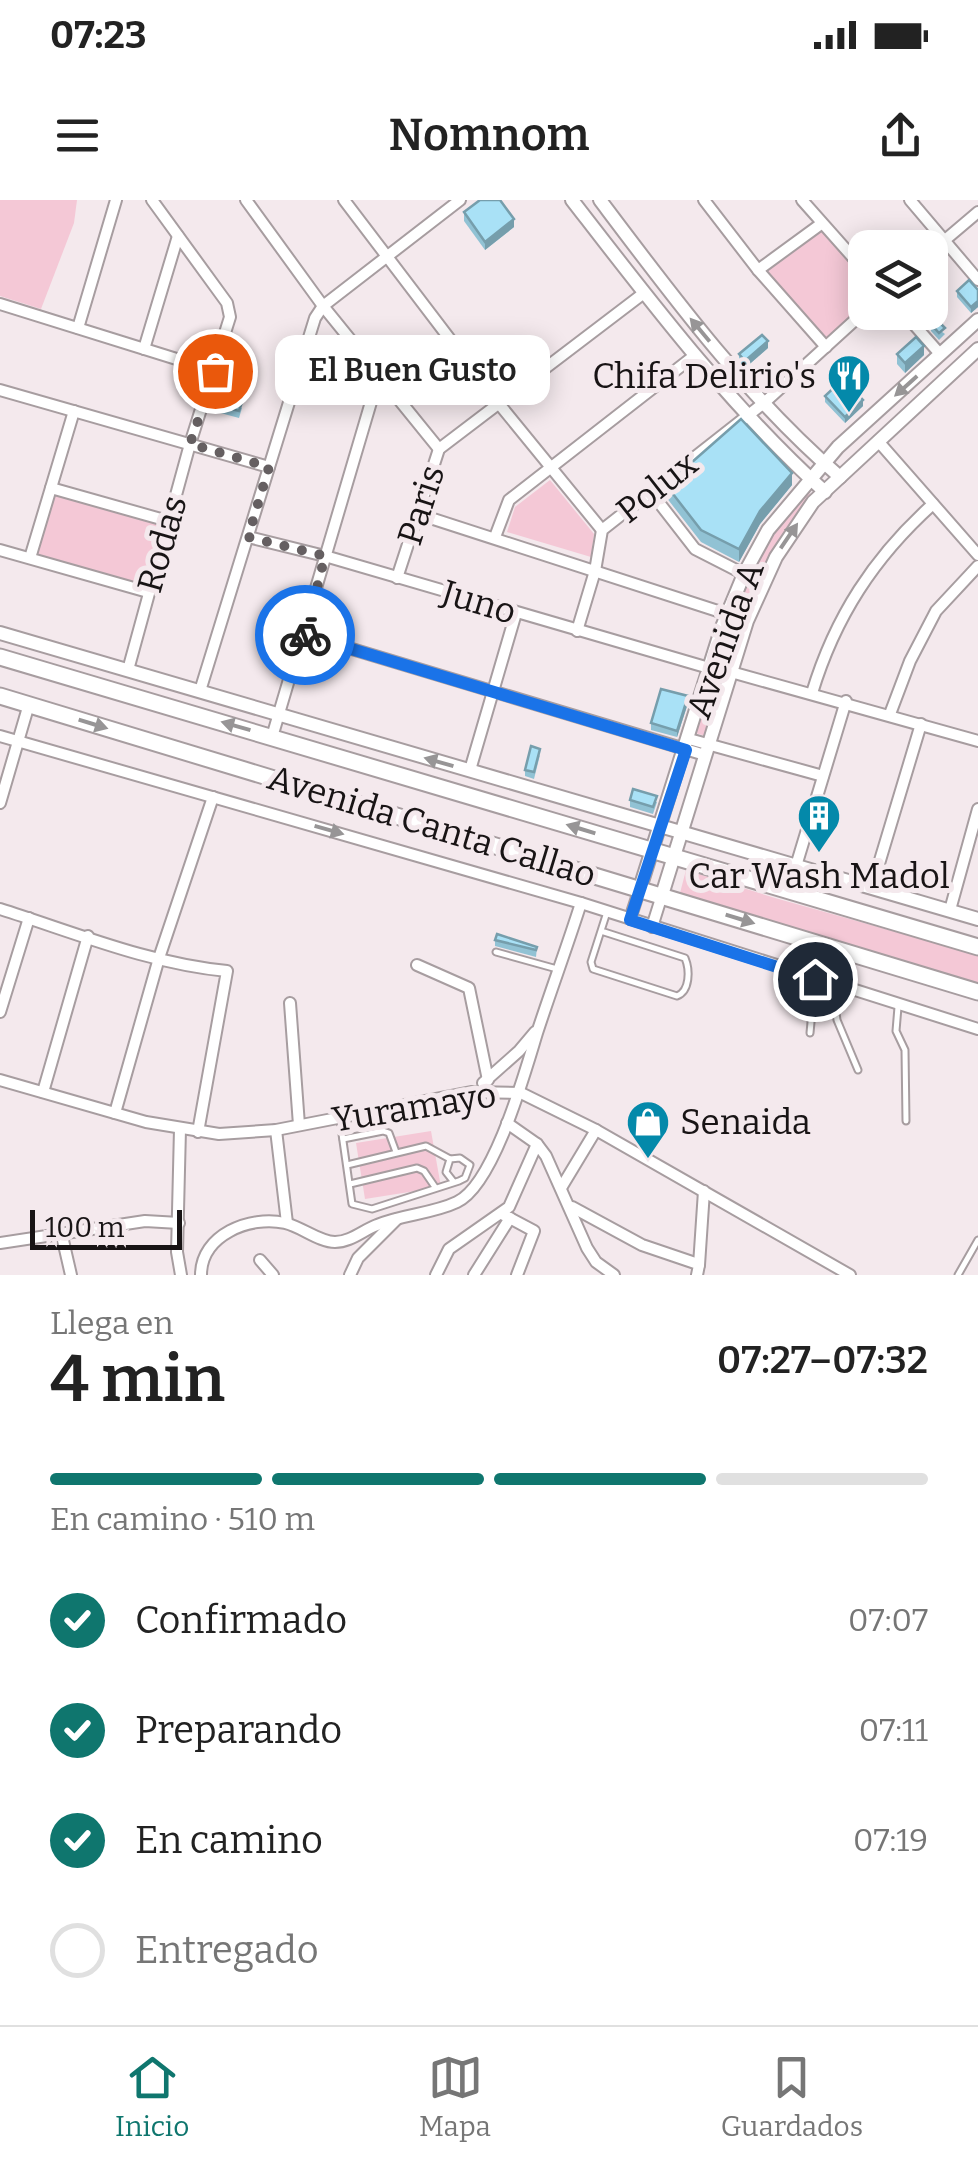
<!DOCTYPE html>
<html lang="es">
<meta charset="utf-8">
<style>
:root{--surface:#fff;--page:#f6f6f6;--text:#222;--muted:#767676;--line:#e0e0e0;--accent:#0f766e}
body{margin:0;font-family:Bitter,serif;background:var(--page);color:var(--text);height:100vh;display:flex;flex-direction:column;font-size:38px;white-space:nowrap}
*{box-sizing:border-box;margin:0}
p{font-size:32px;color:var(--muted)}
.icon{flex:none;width:55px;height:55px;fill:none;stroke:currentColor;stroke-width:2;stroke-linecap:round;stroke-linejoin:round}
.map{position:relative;height:1075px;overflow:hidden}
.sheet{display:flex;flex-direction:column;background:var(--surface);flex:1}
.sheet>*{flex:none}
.buttons{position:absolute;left:848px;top:30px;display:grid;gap:20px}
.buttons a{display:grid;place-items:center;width:100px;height:100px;border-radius:20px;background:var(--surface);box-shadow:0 5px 25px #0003;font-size:50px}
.scale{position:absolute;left:30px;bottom:25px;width:152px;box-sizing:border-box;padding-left:10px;border:5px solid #181415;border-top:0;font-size:28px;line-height:35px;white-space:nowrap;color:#181415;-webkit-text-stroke:8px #f4e9ed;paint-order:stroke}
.pin{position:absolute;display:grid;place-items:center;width:85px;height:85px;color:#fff;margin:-42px;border:5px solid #fff;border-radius:50%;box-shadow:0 2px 10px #0007}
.courier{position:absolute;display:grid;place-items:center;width:100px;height:100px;margin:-50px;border:8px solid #1a73e8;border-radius:50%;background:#fff;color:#222;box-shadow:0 2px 12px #0007}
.bubble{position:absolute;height:70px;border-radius:20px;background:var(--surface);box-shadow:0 5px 25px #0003;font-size:32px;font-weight:600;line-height:70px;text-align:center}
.headline em{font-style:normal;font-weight:600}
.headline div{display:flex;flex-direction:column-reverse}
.headline{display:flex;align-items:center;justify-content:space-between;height:170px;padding:0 50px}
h1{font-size:65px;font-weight:600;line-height:75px}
.bar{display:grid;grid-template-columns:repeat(4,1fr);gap:15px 10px;align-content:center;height:120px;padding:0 50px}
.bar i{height:12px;border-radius:8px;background:var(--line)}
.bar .selected{background:var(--accent)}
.bar p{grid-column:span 4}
ol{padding:0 50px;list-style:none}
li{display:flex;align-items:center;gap:30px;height:110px}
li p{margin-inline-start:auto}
li .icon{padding:10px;border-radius:50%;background:var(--accent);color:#fff;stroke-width:4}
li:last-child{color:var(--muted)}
li i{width:55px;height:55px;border:5px solid var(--line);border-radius:50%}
.status{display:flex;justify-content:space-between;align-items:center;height:70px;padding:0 50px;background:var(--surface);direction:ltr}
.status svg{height:28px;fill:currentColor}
header{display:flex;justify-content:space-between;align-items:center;height:130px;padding:0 50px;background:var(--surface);font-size:45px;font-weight:600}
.dock{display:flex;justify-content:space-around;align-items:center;height:140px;border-top:2px solid var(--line);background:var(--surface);font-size:28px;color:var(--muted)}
.dock a{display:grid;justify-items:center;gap:5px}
.dock .selected{color:var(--accent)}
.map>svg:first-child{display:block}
.green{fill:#f4c8d6}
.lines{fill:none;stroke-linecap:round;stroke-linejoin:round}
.service-casing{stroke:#a79da0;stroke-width:9}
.minor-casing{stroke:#a79da0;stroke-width:14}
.tertiary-casing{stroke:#a79da0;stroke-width:16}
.primary-casing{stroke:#a79da0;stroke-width:19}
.service{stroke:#fff;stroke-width:5}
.minor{stroke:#fff;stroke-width:10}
.tertiary{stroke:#fff;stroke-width:12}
.primary{stroke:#fff;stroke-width:15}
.wall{fill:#91c2d4}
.shaded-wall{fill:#769eac}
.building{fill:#a9e1f6;stroke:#769eac;stroke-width:2.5}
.oneway{fill:#979596}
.done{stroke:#655f61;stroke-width:10;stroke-dasharray:0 18}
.route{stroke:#1a73e8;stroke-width:12}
.labels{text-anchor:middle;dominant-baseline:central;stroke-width:10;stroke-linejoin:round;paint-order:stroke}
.poi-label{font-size:35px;fill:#181415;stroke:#f4e9ed;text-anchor:end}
.street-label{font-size:35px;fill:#181415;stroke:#f4e9ed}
</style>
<div class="status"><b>07:23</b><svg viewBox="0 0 49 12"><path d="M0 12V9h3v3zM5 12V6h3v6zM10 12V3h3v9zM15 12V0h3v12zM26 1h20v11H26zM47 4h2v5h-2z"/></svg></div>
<header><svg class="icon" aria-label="menu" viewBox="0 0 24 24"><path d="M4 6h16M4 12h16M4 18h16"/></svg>Nomnom<svg class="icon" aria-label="share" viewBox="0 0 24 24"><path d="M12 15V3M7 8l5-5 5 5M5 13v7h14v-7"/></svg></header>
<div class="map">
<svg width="978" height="1075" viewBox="0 0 978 1075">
<rect width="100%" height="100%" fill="#f4e9ed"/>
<g class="green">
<polygon points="0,0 77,0 74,23 41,109 0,96"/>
<polygon points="820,28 865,76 865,104 826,139 765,70"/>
<polygon points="550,280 594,334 591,357 507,332 515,307"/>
<polygon points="52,290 161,322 142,386 33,354"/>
<polygon points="805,290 813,296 751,393 706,536 695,533 729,418 758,358"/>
<polygon points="686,670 775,698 978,755 978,784 680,693"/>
<polygon points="431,931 441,987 365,999 356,943"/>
</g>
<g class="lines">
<g class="service-casing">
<g id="service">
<path d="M601 731 685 758C690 770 690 791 677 796L593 769 591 762 607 712"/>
<polyline points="496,752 557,769"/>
<polyline points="832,785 837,820 858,870"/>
<polyline points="898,807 896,831 905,850 906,921"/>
<polyline points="810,833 815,779 825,748"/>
<polyline points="340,920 352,1004 372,1009 459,981 465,978 470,965 460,958 450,959 446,972 453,981"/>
<polyline points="343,939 383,931 389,933 396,952"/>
<polyline points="347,965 426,946 450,959"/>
<polyline points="350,984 417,968 424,971 435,987"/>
<polyline points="958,1075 978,1040"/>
</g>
</g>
<g class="minor-casing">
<g id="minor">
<polyline points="246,0 323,106 439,249"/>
<polyline points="344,0 500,205 602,330"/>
<polyline points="704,0 758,70 826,147"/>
<polyline points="802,0 865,71"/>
<polyline points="910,0 978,80"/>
<polyline points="945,40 978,12"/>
<polyline points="758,70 821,24"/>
<polyline points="0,104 215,171"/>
<polyline points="903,112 940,154"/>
<polyline points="78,128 116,0"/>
<polyline points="144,149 178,36"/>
<polyline points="0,190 269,267"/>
<polyline points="878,241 978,355"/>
<polyline points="51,288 168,321"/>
<polyline points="650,291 695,349 744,374"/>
<polyline points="418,314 727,414"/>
<polyline points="248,337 325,356 709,468"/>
<polyline points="495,337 509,300 694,156"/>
<polyline points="0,350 148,392"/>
<polyline points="30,358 74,211"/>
<polyline points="397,378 439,249 644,93"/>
<polyline points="577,431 595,371 602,330 765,202 865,111"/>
<polyline points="302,434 705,555"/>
<polyline points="128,470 190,244 230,117 227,103 152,0"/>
<polyline points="731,472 978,541"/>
<polyline points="200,491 315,118 323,106 460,0"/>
<path d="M812 493C835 417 874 357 933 304"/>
<polyline points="890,514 910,461 936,411 978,366"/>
<polyline points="0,536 581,703 978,829"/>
<polyline points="272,537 379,175"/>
<polyline points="689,539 823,576"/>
<polyline points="470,570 516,413"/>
<polyline points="0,603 29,504"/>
<polyline points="796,666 846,501"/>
<polyline points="872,687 921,524"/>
<path d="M0 709C73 732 150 764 227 771L198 932"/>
<polyline points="950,710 978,609"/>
<polyline points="630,719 640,688"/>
<polyline points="652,727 662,695"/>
<polyline points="417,765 469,788 488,880"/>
<polyline points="290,803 299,925"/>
<polyline points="0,812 29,718"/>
<polyline points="0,880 146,922 219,934 276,930 471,892 521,893 596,930 850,1075"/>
<polyline points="483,883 519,851 535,832"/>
<polyline points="43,892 88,736"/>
<polyline points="115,913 159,758 213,597"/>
<polyline points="507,923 537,944 546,956 587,1048 596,1062 614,1075"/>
<polyline points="180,929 177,1052 181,1075"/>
<polyline points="276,930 287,1023"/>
<polyline points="561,988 596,930"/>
<polyline points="572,1007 642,1045 695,1063 699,1065 697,1075"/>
<polyline points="502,1014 534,1031 517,1075"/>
<polyline points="62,1036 71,1075"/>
<polyline points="0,1043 145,1021 179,1023"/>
<polyline points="260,1060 273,1075"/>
<polyline points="699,1065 704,991"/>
<path d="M201 1075C201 1035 250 1015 285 1023 302 1027 319 1042 335 1042 351 1042 363 1030 377 1025 403 1014 432 1014 457 1002 494 985 525 872 537 833 551 790 567 747 581 703"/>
<polyline points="350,1075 358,1058 397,1019"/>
<polyline points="436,1075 449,1049 509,1007 537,944"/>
<polyline points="474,1075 510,1018"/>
</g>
</g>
<g class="tertiary-casing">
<g id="tertiary">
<path d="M572 0C651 102 728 204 825 292"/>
<path d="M600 0C673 97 747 197 840 277"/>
<polyline points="0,433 978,719"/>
<polyline points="640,688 722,427 744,374 768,330 838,247 978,120"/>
<polyline points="662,695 747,421 776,357 813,302 978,149"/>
</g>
</g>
<g class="primary-casing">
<g id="primary">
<polyline points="0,457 978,747"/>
<polyline points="0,496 978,792"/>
</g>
</g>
<use href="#service" class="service"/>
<use href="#minor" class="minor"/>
<use href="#tertiary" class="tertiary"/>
<use href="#primary" class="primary"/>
</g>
<g class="wall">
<polygon points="464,12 514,27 485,50 464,21"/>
<polygon points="978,90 978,107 971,113 957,97 957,91"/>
<polygon points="931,124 945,134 939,140 931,131"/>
<polygon points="768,148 745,168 739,161 739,154"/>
<polygon points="897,154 924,155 905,173 897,164"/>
<polygon points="222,171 252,176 249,186 222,178"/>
<polygon points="825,196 863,206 845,223 825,202"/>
<polygon points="213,204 242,208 239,218 213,211"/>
<polygon points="666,285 792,285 760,324 739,362 701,342 666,297"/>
<polygon points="688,503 677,537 651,530 651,523"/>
<polygon points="540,555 534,579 525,576 525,570"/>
<polygon points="630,600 657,602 653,614 630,607"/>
<polygon points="495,740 537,747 536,757 495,746"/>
</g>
<g class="shaded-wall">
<polygon points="514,19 514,27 485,50 485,42"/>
<polygon points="978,101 978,107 971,113 971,107"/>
<polygon points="768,141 768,148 745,168 745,161"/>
<polygon points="924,146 924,155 905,173 905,163"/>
<polygon points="863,200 863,206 845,223 845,217"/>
<polygon points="792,273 792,285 760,324 739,362 739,349 760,311"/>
<polygon points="688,496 688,503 677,537 677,531"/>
</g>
<g class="building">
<polygon points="480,0 500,0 514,19 485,42 464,12"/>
<polygon points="969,80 978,90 978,101 971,107 957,91"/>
<polygon points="936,119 945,128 939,133 931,124"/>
<polygon points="762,135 768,141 745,161 739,154"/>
<polygon points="916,137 924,146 905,163 897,154"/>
<polygon points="225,162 252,170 249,179 222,171"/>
<polygon points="843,179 863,200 845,217 825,196"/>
<polygon points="215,195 242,202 239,211 213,204"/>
<polygon points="741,219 792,273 760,311 739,349 701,330 666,285"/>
<polygon points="661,489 688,496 677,531 651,523"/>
<polygon points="531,546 540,549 534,572 525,570"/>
<polygon points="633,589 657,596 653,607 630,600"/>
<polygon points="497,734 537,747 536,750 495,740"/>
</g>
<defs><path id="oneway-solid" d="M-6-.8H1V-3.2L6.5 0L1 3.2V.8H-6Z" transform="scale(2.5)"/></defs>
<g class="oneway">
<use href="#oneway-solid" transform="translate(700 130) rotate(-130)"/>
<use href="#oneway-solid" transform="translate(906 186) rotate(138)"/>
<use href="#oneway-solid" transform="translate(789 336) rotate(-56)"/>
<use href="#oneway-solid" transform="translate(93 524) rotate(17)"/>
<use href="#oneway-solid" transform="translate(236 526) rotate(-164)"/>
<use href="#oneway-solid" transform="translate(439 562) rotate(-164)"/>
<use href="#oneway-solid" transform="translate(581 629) rotate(-163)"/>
<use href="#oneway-solid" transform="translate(329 630) rotate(16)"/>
<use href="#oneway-solid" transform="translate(740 719) rotate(17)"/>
</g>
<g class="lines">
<polyline class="done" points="215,171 190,244 269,267 248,337 325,356 305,435"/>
<polyline class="route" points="305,435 686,550 630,720 815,779"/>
</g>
<defs>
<g id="restaurant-pin" transform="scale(2.25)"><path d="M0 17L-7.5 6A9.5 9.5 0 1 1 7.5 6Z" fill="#0489aa" stroke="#f4e9ed"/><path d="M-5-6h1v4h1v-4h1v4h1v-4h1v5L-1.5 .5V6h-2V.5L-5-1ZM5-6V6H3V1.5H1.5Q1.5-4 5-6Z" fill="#fff"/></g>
<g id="building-pin" transform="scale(2.25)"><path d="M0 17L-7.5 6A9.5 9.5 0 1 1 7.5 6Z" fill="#0489aa" stroke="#f4e9ed"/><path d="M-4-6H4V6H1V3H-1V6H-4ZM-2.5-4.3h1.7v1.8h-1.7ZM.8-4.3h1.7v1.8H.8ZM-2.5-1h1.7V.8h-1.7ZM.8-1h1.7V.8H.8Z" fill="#fff"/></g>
<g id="shop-pin" transform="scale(2.25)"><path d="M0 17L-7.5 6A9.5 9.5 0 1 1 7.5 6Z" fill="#0489aa" stroke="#f4e9ed"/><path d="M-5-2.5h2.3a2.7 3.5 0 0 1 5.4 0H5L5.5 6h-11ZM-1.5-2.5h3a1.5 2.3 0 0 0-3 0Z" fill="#fff"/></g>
</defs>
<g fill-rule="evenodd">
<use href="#restaurant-pin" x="849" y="176"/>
<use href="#building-pin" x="819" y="616"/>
<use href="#shop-pin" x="648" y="922"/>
</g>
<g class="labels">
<g class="poi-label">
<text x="816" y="176">Chifa Delirio's</text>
<text x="819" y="676" text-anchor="middle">Car Wash Madol</text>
<text x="680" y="922" text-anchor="start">Senaida</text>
</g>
<g class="street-label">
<text transform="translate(657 287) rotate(-38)">Polux</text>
<text transform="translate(421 305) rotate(-72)">Paris</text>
<text transform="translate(162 344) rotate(-74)">Rodas</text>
<text transform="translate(479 402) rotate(17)">Juno</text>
<text transform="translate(725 440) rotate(-70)">Avenida A</text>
<text transform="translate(432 626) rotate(17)">Avenida Canta Callao</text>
<text transform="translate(414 907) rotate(-9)">Yuramayo</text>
</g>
</g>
</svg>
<div class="buttons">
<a><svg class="icon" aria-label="layers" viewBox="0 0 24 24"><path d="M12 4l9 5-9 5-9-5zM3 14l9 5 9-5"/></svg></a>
</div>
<div class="scale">100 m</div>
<div class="pin" style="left:215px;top:171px;background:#ea580c"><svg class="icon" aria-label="bag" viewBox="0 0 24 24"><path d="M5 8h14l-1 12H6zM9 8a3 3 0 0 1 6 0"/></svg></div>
<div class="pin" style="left:815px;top:779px;background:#1f2937"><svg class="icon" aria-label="home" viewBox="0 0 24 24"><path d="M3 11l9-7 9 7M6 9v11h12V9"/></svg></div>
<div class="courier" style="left:305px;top:435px"><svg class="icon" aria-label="bike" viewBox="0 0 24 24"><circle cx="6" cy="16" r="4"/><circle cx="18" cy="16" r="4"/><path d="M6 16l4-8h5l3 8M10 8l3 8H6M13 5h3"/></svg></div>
<div class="bubble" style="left:275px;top:135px;width:275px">El Buen Gusto</div>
</div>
<section class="sheet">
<div class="headline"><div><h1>4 min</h1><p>Llega en</p></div><em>07:27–07:32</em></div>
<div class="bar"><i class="selected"></i><i class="selected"></i><i class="selected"></i><i></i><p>En camino · 510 m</p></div>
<ol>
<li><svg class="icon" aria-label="check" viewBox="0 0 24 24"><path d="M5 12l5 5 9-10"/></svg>Confirmado<p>07:07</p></li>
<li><svg class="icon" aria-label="check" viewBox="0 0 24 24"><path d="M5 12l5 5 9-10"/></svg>Preparando<p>07:11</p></li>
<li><svg class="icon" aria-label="check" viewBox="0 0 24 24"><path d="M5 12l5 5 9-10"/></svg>En camino<p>07:19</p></li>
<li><i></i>Entregado</li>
</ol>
</section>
<nav class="dock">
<a class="selected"><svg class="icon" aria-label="home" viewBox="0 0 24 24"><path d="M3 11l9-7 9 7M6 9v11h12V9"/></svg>Inicio</a>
<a><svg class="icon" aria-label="map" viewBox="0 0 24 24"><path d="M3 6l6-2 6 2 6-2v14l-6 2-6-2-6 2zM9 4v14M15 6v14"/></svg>Mapa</a>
<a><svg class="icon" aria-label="saved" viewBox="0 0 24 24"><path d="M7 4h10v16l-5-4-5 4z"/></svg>Guardados</a>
</nav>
